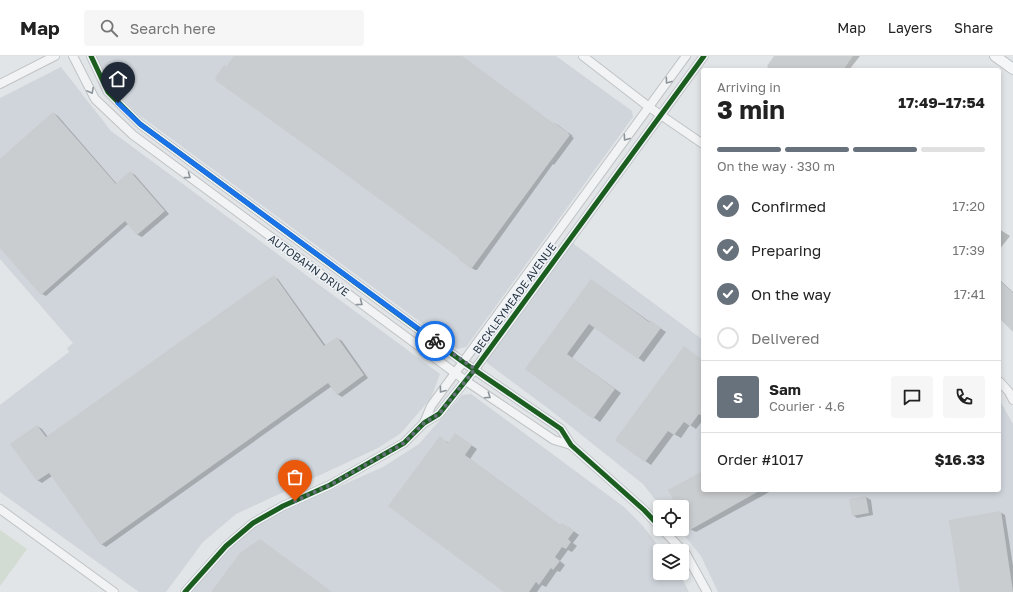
<!DOCTYPE html>
<meta charset="utf-8">
<style>
:root{--surface:#fff;--page:#f6f6f6;--text:#222;--muted:#767676;--line:#e0e0e0;--accent:#68727c}
body{margin:0;font-family:"Golos Text",sans-serif;background:var(--page);color:var(--text);height:100vh;display:flex;flex-direction:column;font-size:15px;white-space:nowrap}
*{box-sizing:border-box;margin:0}
p{font-size:13px;color:var(--muted)}
.icon{flex:none;width:22px;height:22px;fill:none;stroke:currentColor;stroke-width:2;stroke-linecap:round;stroke-linejoin:round}
.map{position:relative;flex:1;overflow:hidden}
.sheet{position:absolute;left:701px;top:12px;width:300px;height:424px;display:flex;flex-direction:column;background:var(--surface);border-radius:4px;box-shadow:0 2px 6px #0003}
.sheet>*{flex:none}
.tools{position:absolute;left:653px;top:444px;display:grid;gap:8px}
.tools a{display:grid;place-items:center;width:36px;height:36px;border-radius:4px;background:var(--surface);box-shadow:0 2px 6px #0003;font-size:20px}
.pin{position:absolute;display:grid;place-items:center;width:34px;height:34px;color:#fff;margin:-41px -17px;border-radius:50% 50% 50% 0;rotate:-45deg;box-shadow:0 0 4px #0007}
.pin .icon{rotate:45deg}
.courier{position:absolute;display:grid;place-items:center;width:40px;height:40px;margin:-20px;border:3px solid #1a73e8;border-radius:50%;background:#fff;color:#222;box-shadow:0 1px 5px #0007}
.head em{font-style:normal;font-weight:700}
.head div{display:flex;flex-direction:column-reverse}
.head{display:flex;align-items:center;justify-content:space-between;height:68px;padding:0 16px}
h1{font-size:26px;font-weight:700;line-height:30px}
.bar{display:grid;grid-template-columns:repeat(4,1fr);gap:6px 4px;align-content:center;height:48px;padding:0 16px}
.bar i{height:5px;border-radius:3px;background:var(--line)}
.bar .selected{background:var(--accent)}
.bar p{grid-column:span 4}
.line{display:flex;align-items:center;gap:10px;padding:0 16px;border-top:1px solid var(--line)}
.line div{flex:1}
.round{display:grid;place-items:center;flex:none;width:42px;height:42px;border-radius:4px;background:var(--page)}
ol{padding:0 16px;list-style:none}
li{display:flex;align-items:center;gap:12px;height:44px}
li p{margin-inline-start:auto}
li .icon{padding:4px;border-radius:50%;background:var(--accent);color:#fff;stroke-width:4}
li:last-child{color:var(--muted)}
li i{width:22px;height:22px;border:2px solid var(--line);border-radius:50%}
header{display:flex;align-items:center;gap:24px;box-sizing:border-box;height:56px;padding:0 20px;background:var(--surface);border-bottom:1px solid var(--line)}
header strong{font-size:19px}
nav{display:flex;gap:22px;margin-inline-start:auto;font-size:14px}
.search{width:280px;height:36px;background:var(--page);display:flex;align-items:center;gap:10px;box-sizing:border-box;padding:0 14px;border-radius:4px;color:var(--muted);font-size:15px}
.map>svg:first-child{display:block}
.built{fill:#cfd5db}
.green{fill:#d3dcd2}
.shadow{fill:#0003}
.building{fill:#cacdcf}
.lines{fill:none;stroke-linecap:round;stroke-linejoin:round}
.minor-casing{stroke:#c0c3c5;stroke-width:10}
.major-casing{stroke:#bdc2c5;stroke-width:12}
.minor{stroke:#f1f3f4;stroke-width:8}
.major{stroke:#f5f6f7;stroke-width:10}
.cycleway-casing{stroke:#eff3f7;stroke-width:8}
.cycleway{stroke:#1b5e20;stroke-width:5}
.oneway{stroke:#8c949b}
.done{stroke:#68727c;stroke-width:4;stroke-dasharray:0 7.2}
.route{stroke:#1a73e8;stroke-width:5}
.labels{text-anchor:middle;dominant-baseline:central;stroke-width:3;stroke-linejoin:round;paint-order:stroke}
.street-label{font-size:11px;fill:#263442;stroke:#eff3f7}
</style>
<header>
<strong>Map</strong>
<div class="search"><svg class="icon" aria-label="search" viewBox="0 0 24 24"><circle cx="10" cy="10" r="6"/><path d="M15 15l6 6"/></svg>Search here</div>
<nav><a>Map</a><a>Layers</a><a>Share</a></nav>
</header>
<div class="map">
<svg width="1013" height="536" viewBox="0 0 1013 536">
<rect width="100%" height="100%" fill="#e2e5e7"/>
<g class="built">
<polygon points="95,0 556,0 632,55 633,61 466,291 457,293 139,59 114,34"/>
<polygon points="61,11 111,75 440,318 431,342 401,377 378,392 236,458 203,486 166,536 139,536 0,436 0,349 69,296 67,292 73,287 0,203 0,42"/>
<polygon points="570,185 703,284 703,434 999,434 999,343 1013,368 1013,536 718,536 701,500 679,473 682,473 682,451 661,451 643,428 549,353 487,307 487,298"/>
<polygon points="471,338 624,451 643,470 662,495 660,495 660,517 679,517 689,536 190,536 225,490 248,471 383,411 419,388 462,339"/>
</g>
<polygon class="green" points="0,474 27,493 0,530"/>
<g class="shadow">
<polygon points="235,0 461,0 553,68 554,67 558,69 573,80 572,81 574,82 554,109 553,108 477,214 475,214 470,211 460,202 226,12"/>
<polygon points="775,0 860,0 849,14 767,14"/>
<polygon points="53,57 58,60 117,128 130,116 135,119 169,158 142,181 138,179 128,168 46,240 42,238 0,190 0,104"/>
<polygon points="999,173 1010,180 999,194"/>
<polygon points="274,221 278,223 326,290 337,282 342,285 368,322 342,341 337,338 332,330 106,491 101,488 52,420 42,427 37,424 37,370 42,373 48,381"/>
<polygon points="999,223 1013,236 1013,274 999,261"/>
<polygon points="597,228 650,266 656,269 666,276 644,306 595,271 572,302 621,337 600,366 526,313"/>
<polygon points="703,304 703,364 696,373 690,369 681,382 674,378 651,409 616,384"/>
<polygon points="455,378 477,393 470,403 561,470 568,471 579,479 573,487 577,490 572,496 568,494 560,505 565,509 560,516 557,515 546,531 542,529 537,536 506,536 446,385 449,387"/>
<polygon points="703,416 703,434 773,434 696,476 690,473 682,458 682,451 678,451"/>
<polygon points="866,441 871,444 873,459 857,462 853,459 850,444"/>
<polygon points="1000,456 1005,459 1013,510 1013,536 961,536"/>
</g>
<g class="building">
<polygon points="234,0 462,0 553,67 553,66 569,77 568,78 570,79 549,107 472,212 470,211 470,212 458,203 459,202 336,111 215,24 216,23 215,22 224,9 226,11"/>
<polygon points="774,0 853,0 843,14 766,14 768,11 767,10"/>
<polygon points="53,56 116,128 130,115 165,155 137,179 125,165 41,239 0,192 0,103"/>
<polygon points="274,219 324,290 337,281 364,319 337,339 328,327 101,489 49,417 37,425 10,388 37,369 46,381"/>
<polygon points="591,223 649,266 650,264 661,272 638,303 589,268 567,298 615,333 593,363 525,313"/>
<polygon points="999,224 1013,237 1013,276 999,262"/>
<polygon points="684,290 703,304 703,361 699,358 690,370 684,366 674,379 668,375 645,406 615,384"/>
<polygon points="455,377 472,389 465,399 560,469 562,467 574,475 568,483 571,486 566,493 562,491 555,501 560,505 553,514 551,512 539,529 536,526 529,536 504,536 388,450 440,380 448,387"/>
<polygon points="703,415 703,434 761,434 690,474 682,460 682,451 677,451 668,434"/>
<polygon points="866,440 869,457 852,460 849,443"/>
<polygon points="1001,455 1013,536 960,536 949,464"/>
<polygon points="260,483 332,536 211,536 240,497"/>
</g>
<g class="lines">
<g class="minor-casing">
<g id="minor">
<polyline points="73,0 95,43 133,79 466,325 554,384 571,389"/>
<polyline points="91,0 108,36 140,68 463,306 561,373 571,389 644,454 660,471"/>
<polyline points="583,0 649,51 703,88"/>
<polyline points="0,28 55,0"/>
<polyline points="999,325 1009,336 1013,344"/>
<polyline points="424,367 431,350 686,0"/>
<polyline points="0,453 114,536"/>
<polyline points="662,473 686,498 707,536"/>
<polyline points="185,536 226,490 253,467 283,450 330,429 404,387 424,367 439,358 475,313 704,0"/>
</g>
</g>
<g class="major-casing">
<polyline id="major" points="995,0 1013,13"/>
</g>
<use href="#minor" class="minor"/>
<use href="#major" class="major"/>
<g class="cycleway-casing">
<g id="cycleway">
<polyline points="91,0 108,36 140,68 463,306 561,373 571,389 644,454 660,471"/>
<polyline points="185,536 226,490 253,467 283,450 330,429 404,387 424,367 439,358 475,313 704,0"/>
</g>
</g>
<use href="#cycleway" class="cycleway"/>
</g>
<defs><path id="oneway-chevron" d="M-2-3.5L2.5 0L-2 3.5" fill="none" stroke-width="1.6" stroke-linecap="round" stroke-linejoin="round"/></defs>
<g class="oneway">
<use href="#oneway-chevron" transform="translate(668 25) rotate(126)"/>
<use href="#oneway-chevron" transform="translate(91 35) rotate(62)"/>
<use href="#oneway-chevron" transform="translate(626 82) rotate(126)"/>
<use href="#oneway-chevron" transform="translate(188 120) rotate(36)"/>
<use href="#oneway-chevron" transform="translate(360 247) rotate(36)"/>
<use href="#oneway-chevron" transform="translate(442 334) rotate(127)"/>
<use href="#oneway-chevron" transform="translate(488 340) rotate(34)"/>
</g>
<g class="lines">
<polyline class="done" points="295,445 330,429 404,387 424,367 439,358 475,313 435,285"/>
<polyline class="route" points="118,47 140,68 435,285"/>
</g>
<g class="labels">
<g class="street-label">
<text transform="translate(309 209) rotate(36)">AUTOBAHN DRIVE</text>
<text transform="translate(514 242) rotate(-54)">BECKLEYMEADE AVENUE</text>
</g>
</g>
</svg>
<div class="tools">
<a><svg class="icon" aria-label="locate" viewBox="0 0 24 24"><circle cx="12" cy="12" r="6"/><path d="M12 2v4M12 18v4M2 12h4M18 12h4"/></svg></a>
<a><svg class="icon" aria-label="layers" viewBox="0 0 24 24"><path d="M12 4l9 5-9 5-9-5zM3 14l9 5 9-5"/></svg></a>
</div>
<div class="pin" style="left:295px;top:445px;background:#ea580c"><svg class="icon" aria-label="bag" viewBox="0 0 24 24"><path d="M5 8h14l-1 12H6zM9 8a3 3 0 0 1 6 0"/></svg></div>
<div class="pin" style="left:118px;top:47px;background:#1f2937"><svg class="icon" aria-label="home" viewBox="0 0 24 24"><path d="M3 11l9-7 9 7M6 9v11h12V9"/></svg></div>
<div class="courier" style="left:435px;top:285px"><svg class="icon" aria-label="bike" viewBox="0 0 24 24"><circle cx="6" cy="16" r="4"/><circle cx="18" cy="16" r="4"/><path d="M6 16l4-8h5l3 8M10 8l3 8H6M13 5h3"/></svg></div>
<section class="sheet">
<div class="head"><div><h1>3 min</h1><p>Arriving in</p></div><em>17:49–17:54</em></div>
<div class="bar"><i class="selected"></i><i class="selected"></i><i class="selected"></i><i></i><p>On the way · 330 m</p></div>
<ol>
<li><svg class="icon" aria-label="check" viewBox="0 0 24 24"><path d="M5 12l5 5 9-10"/></svg>Confirmed<p>17:20</p></li>
<li><svg class="icon" aria-label="check" viewBox="0 0 24 24"><path d="M5 12l5 5 9-10"/></svg>Preparing<p>17:39</p></li>
<li><svg class="icon" aria-label="check" viewBox="0 0 24 24"><path d="M5 12l5 5 9-10"/></svg>On the way<p>17:41</p></li>
<li><i></i>Delivered</li>
</ol>
<div class="line" style="height:72px"><b class="round" style="background:var(--accent);color:#fff">S</b><div><b>Sam</b><p>Courier · 4.6</p></div><a class="round"><svg class="icon" aria-label="chat" viewBox="0 0 24 24"><path d="M4 5h16v11H9l-5 4z"/></svg></a><a class="round"><svg class="icon" aria-label="phone" viewBox="0 0 24 24"><path d="M5 4h4l2 5-3 2q2 4 5 5l2-3 5 2v4C11 20 4 13 5 4z"/></svg></a></div>
<div class="line" style="height:52px"><div>Order #1017</div><b>$16.33</b></div>
</section>
</div>
